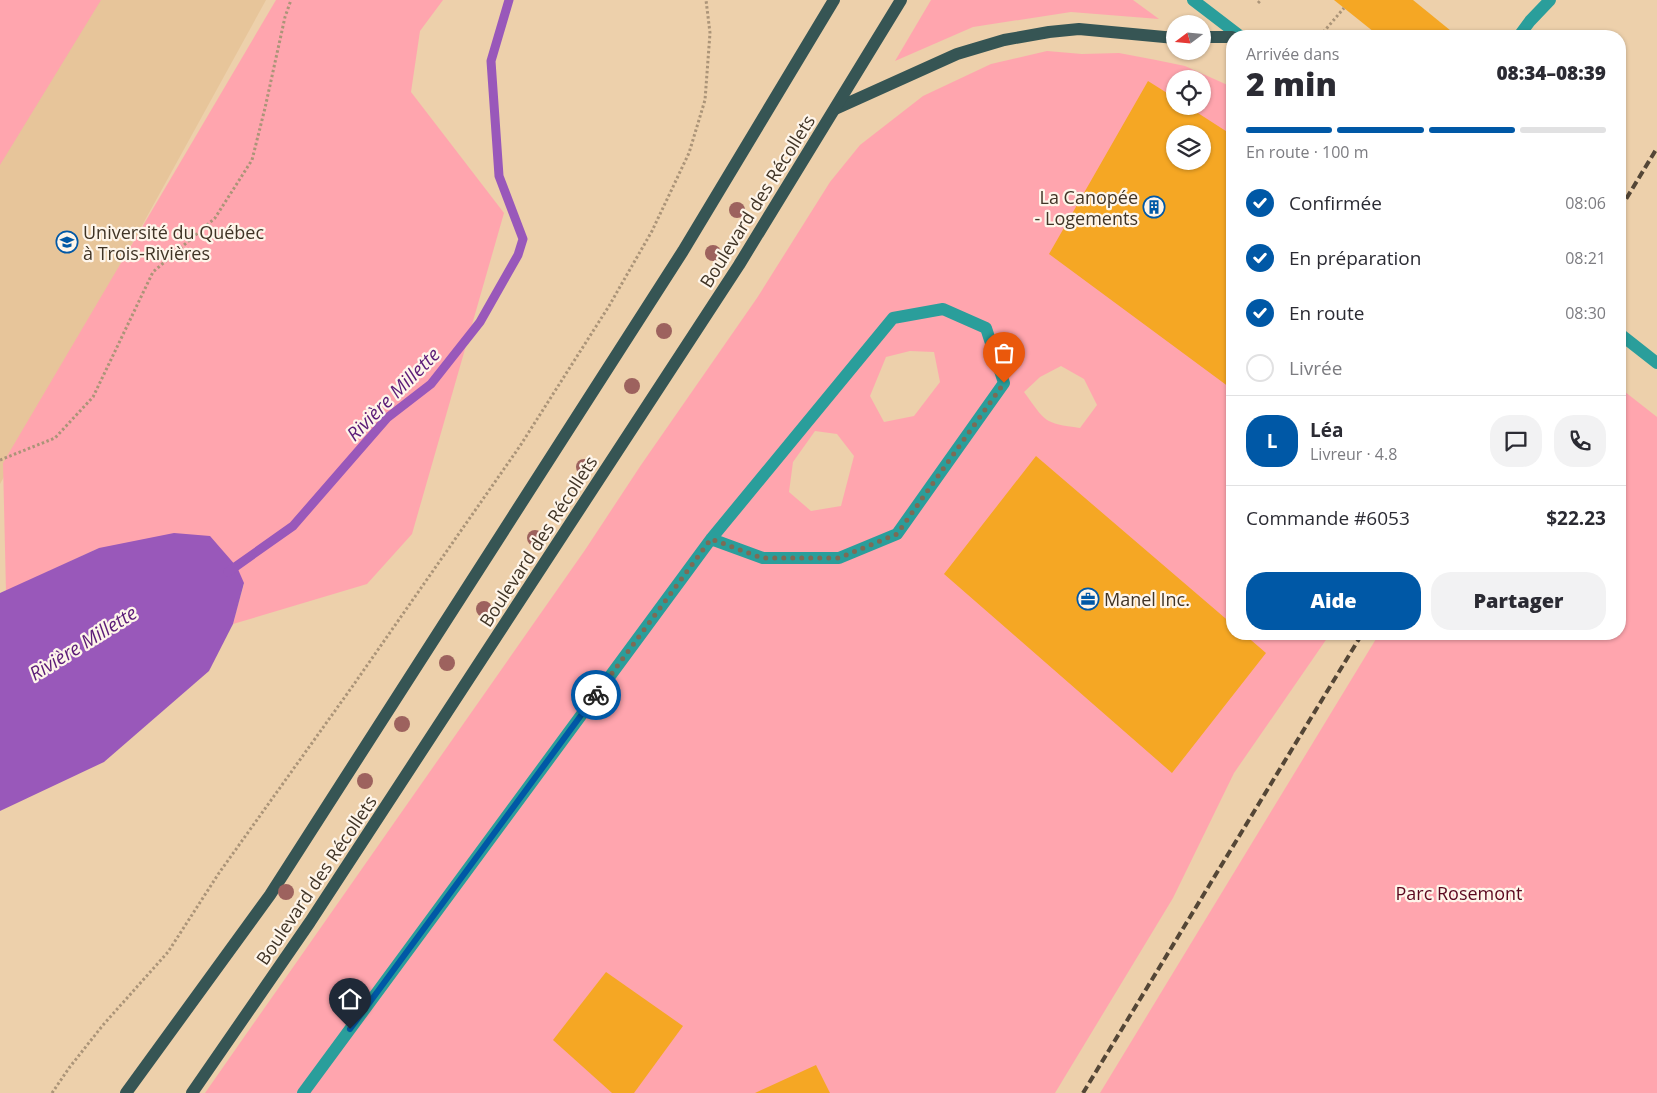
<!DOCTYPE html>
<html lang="fr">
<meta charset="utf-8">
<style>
:root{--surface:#fff;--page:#f2f2f3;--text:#2b2b33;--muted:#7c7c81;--line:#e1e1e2;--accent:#0058a6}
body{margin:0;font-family:"Open Sans",sans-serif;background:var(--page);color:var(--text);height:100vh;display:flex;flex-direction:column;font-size:19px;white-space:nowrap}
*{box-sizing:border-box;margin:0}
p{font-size:16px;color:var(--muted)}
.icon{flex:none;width:28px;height:28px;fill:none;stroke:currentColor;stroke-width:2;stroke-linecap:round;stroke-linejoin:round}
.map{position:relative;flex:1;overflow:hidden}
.details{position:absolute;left:1226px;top:30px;width:400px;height:610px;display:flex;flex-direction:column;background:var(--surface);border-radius:20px;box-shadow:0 1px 4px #0004}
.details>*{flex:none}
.needle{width:32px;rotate:254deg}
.tools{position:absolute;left:1166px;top:15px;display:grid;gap:10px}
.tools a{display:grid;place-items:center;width:45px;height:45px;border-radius:50%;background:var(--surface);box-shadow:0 1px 4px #0004;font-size:25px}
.pin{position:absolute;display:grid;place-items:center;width:42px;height:42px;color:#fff;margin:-51px -21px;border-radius:50% 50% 50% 0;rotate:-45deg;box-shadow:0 0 5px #0007}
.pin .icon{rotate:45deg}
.courier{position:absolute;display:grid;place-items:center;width:50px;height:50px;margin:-25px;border:4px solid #0058a6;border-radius:50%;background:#fff;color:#222;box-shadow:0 1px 6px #0007}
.headline em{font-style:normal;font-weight:800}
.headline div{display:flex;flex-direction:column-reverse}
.headline{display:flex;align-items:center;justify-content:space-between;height:85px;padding:0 20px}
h1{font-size:32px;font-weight:800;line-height:38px}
.bar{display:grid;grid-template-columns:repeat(4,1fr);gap:8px 5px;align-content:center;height:60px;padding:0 20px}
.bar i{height:6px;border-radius:4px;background:var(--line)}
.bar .active{background:var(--accent)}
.bar p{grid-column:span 4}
.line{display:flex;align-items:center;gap:12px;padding:0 20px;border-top:1px solid var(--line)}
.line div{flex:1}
.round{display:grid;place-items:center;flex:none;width:52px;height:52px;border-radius:20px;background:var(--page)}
ol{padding:0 20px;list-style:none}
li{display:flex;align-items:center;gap:15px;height:55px}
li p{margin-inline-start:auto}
li .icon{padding:5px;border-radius:50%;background:var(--accent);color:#fff;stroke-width:4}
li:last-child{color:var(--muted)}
li i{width:28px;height:28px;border:2px solid var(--line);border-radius:50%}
.button{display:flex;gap:10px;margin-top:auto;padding:10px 20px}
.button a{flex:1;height:58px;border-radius:20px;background:var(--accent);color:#fff;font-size:20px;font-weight:800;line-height:58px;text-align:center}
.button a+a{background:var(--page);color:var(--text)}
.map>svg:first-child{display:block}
.built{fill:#e7c59a}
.green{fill:#ffa5ae;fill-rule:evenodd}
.water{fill:#9958ba}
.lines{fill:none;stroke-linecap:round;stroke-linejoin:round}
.stream{stroke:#9958ba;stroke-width:9}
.building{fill:#f5a724;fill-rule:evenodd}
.path{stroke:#ab9478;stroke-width:3;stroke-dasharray:2.5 2.5;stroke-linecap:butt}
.minor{stroke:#2a9e9b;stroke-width:12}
.major{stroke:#365554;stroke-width:12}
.rail{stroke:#544636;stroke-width:4;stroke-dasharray:8 4;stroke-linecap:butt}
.tree{fill:#9d625e}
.done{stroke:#7d6b55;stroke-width:5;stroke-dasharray:0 9}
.route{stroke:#0058a6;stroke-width:6}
.labels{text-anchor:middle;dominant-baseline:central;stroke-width:4.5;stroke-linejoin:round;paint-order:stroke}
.poi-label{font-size:18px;fill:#403426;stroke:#fef5ea;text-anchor:start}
.street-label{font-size:18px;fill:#403426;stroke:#fef5ea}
.park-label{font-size:18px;fill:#5b081f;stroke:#fef5ea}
.water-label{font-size:19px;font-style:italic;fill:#5b1b77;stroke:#fef5ea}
</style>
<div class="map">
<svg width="1657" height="1093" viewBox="0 0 1657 1093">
<rect width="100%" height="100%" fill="#edd0ab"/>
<polygon class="built" points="0,0 266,0 0,484"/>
<g class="green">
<polygon points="0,0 101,0 0,165"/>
<polygon points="276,0 443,0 420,31 411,92 504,213 412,534 367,584 233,624 244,584 99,548 6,591 3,463"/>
<polygon points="931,0 1133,0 1159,19 1071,12 973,27 895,61"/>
<path d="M1047 51 1082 54 1119 53 1156 60 1185 66 1232 87V634H1330L1234 773 1173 898 1055 1093H205L585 550 641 465 757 298 830 182 860 145 923 96 991 64ZM1175 79H1202V106H1175ZM1175 134H1202V161H1175ZM910 351 934 352 940 382 914 416 884 422 870 396 886 357ZM1061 366 1084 379 1097 405 1080 428C1043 423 1046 422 1024 392L1040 377ZM815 431 837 434 854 456 841 506 811 511 789 492 793 462Z"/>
<polygon points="1620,388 1657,417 1657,1093 1100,1093 1379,634 1620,634"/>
</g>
<polygon class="water" points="174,533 210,536 237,567 244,583 233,624 209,671 104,762 0,811 0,593 99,548"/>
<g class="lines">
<polyline class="stream" points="228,572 293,526 387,418 431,384 480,322 518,255 523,239 499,176 491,61 509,0"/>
</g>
<g class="building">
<polygon points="1334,0 1413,0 1456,35 1455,36 1379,36"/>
<path d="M1148 81 1175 98V106H1187L1232 135V383L1229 387 1049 254ZM1175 134H1202V161H1175Z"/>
<polygon points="1036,456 1232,624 1232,634 1244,634 1266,653 1172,773 944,574"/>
<polygon points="606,972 683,1026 634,1093 612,1093 553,1040"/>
<polygon points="816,1065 830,1093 755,1093"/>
</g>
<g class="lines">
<g class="path">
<polyline points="1258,3 1261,0"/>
<polyline points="1320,36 1344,8"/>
<polyline points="0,460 55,438 93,397 153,272 215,218 252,160 265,108 285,17 291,0"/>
<polyline points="52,1093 69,1068 103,1025 168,952 219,873 352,687 520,446 609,306 652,231 689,153 705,100 710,33 706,0"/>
</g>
<g class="minor">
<polyline points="1193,0 1240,36"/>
<polyline points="1519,36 1530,21 1550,0"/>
<polyline points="1620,334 1657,363"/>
<polyline points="303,1093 711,539 893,318 943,309 986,328 1004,383 897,534 839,558 763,558 711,539"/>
</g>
<g class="major">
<polyline points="1202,37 1232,37"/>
<polyline points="835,109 957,54 1004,40 1049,32 1079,29 1175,38"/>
<polyline points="126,1093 270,895 683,251 834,0"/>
<polyline points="192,1093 310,922 739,265 901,0"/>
</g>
<g class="rail">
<polyline points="1620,209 1657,148"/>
<polyline points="1083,1093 1362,634"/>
</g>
</g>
<g class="tree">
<circle cx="737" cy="210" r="8"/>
<circle cx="713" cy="253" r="8"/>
<circle cx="664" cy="331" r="8"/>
<circle cx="632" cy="386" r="8"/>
<circle cx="584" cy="467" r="8"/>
<circle cx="535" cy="538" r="8"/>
<circle cx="484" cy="609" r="8"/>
<circle cx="447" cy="663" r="8"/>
<circle cx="402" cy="724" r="8"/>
<circle cx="365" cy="781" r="8"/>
<circle cx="286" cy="892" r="8"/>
</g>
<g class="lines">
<polyline class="done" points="596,695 711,539 762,558 839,558 897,534 1004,383"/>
<polyline class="route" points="350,1029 596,695"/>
</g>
<defs>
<g id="building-ring" transform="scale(1.125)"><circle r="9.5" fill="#fef5ea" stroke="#0058a6" stroke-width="1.5"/><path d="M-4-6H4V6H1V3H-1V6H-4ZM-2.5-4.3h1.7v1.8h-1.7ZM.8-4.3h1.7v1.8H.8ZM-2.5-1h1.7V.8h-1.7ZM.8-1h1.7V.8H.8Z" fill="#0058a6"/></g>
<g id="university-ring" transform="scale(1.125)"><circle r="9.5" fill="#fef5ea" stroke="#0058a6" stroke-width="1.5"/><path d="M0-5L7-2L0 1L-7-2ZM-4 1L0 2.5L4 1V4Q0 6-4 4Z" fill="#0058a6"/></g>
<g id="office-ring" transform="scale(1.125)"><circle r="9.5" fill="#fef5ea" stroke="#0058a6" stroke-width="1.5"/><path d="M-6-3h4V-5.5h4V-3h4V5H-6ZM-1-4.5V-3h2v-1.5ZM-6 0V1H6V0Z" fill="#0058a6"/></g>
</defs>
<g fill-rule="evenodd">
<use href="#building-ring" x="1154" y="207"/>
<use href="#university-ring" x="67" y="242"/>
<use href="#office-ring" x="1088" y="599"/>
</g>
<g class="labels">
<g class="poi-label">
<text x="1138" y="197" text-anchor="end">La Canopée<tspan x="1138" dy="21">- Logements</tspan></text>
<text x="83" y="232">Université du Québec<tspan x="83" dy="21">à Trois-Rivières</tspan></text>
<text x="1104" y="599">Manel Inc.</text>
</g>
<g class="street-label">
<text transform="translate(757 201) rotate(-58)">Boulevard des Récollets</text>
<text transform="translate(538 541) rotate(-57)">Boulevard des Récollets</text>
<text transform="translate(316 880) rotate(-56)">Boulevard des Récollets</text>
</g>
<g class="park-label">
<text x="1459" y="893">Parc Rosemont</text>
</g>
<g class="water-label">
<text transform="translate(393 394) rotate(-45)">Rivière Millette</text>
<text transform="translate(83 643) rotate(-32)">Rivière Millette</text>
</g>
</g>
</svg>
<div class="tools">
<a><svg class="needle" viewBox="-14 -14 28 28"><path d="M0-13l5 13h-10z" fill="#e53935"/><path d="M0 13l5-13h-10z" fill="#7c7c81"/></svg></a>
<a><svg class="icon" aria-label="locate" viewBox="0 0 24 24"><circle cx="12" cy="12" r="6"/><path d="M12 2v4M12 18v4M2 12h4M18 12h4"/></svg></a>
<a><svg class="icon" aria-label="layers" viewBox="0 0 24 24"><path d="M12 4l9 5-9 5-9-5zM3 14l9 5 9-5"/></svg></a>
</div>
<div class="pin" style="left:1004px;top:383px;background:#ea580c"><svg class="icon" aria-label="bag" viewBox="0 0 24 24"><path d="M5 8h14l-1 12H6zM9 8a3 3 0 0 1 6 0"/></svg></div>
<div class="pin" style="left:350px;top:1029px;background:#1f2937"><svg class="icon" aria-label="home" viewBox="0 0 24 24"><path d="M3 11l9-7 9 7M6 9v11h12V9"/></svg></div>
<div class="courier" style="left:596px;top:695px"><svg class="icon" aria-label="bike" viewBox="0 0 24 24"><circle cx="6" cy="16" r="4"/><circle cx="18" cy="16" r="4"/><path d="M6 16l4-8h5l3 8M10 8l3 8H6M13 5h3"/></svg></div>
<section class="details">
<div class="headline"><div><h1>2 min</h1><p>Arrivée dans</p></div><em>08:34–08:39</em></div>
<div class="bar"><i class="active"></i><i class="active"></i><i class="active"></i><i></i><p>En route · 100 m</p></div>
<ol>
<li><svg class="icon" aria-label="check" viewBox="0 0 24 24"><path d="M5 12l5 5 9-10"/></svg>Confirmée<p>08:06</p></li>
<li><svg class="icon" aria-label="check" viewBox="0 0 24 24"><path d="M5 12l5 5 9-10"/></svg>En préparation<p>08:21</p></li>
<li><svg class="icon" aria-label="check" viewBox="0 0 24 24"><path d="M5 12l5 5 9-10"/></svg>En route<p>08:30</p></li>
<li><i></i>Livrée</li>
</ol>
<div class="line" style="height:90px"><b class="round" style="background:var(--accent);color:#fff">L</b><div><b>Léa</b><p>Livreur · 4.8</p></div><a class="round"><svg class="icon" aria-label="chat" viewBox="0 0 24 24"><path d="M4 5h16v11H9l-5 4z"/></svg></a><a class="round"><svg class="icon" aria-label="phone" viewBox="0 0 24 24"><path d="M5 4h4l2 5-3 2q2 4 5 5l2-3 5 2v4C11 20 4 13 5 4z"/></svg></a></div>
<div class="line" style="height:65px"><div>Commande #6053</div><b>$22.23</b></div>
<div class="button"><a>Aide</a><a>Partager</a></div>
</section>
</div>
